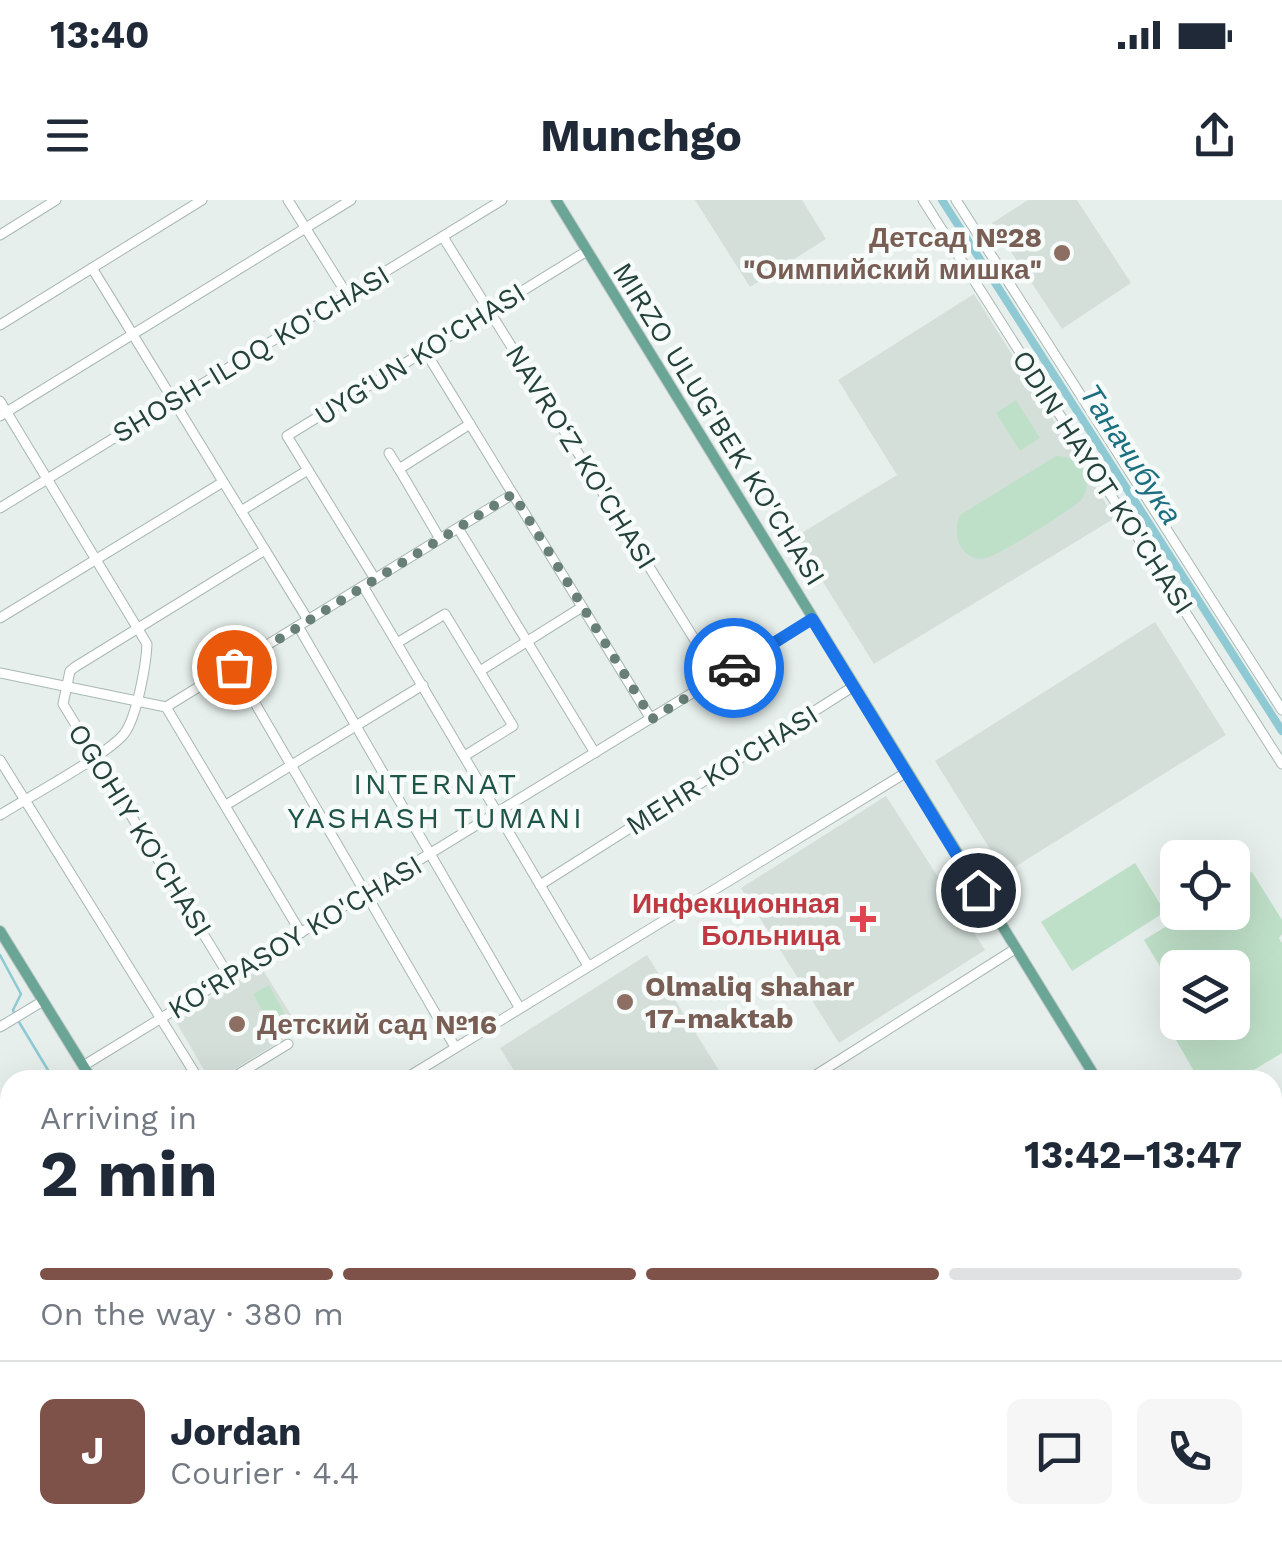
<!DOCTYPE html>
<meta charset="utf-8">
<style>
:root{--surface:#fff;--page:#f6f6f7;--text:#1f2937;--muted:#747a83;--line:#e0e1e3;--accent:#7f5249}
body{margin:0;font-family:"Work Sans",sans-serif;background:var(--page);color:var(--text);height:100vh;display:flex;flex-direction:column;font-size:38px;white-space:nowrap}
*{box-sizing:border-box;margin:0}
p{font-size:32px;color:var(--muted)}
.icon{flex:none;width:55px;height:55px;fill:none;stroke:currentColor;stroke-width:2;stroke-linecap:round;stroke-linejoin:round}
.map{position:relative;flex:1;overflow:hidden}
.drawer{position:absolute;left:0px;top:870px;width:1282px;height:490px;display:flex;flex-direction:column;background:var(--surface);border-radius:30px 30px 0 0;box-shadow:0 10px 40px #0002}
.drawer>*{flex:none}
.tools{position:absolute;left:1160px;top:640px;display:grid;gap:20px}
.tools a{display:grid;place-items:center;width:90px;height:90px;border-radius:15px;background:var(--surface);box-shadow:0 10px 40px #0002;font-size:50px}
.pin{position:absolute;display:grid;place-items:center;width:85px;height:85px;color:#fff;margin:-42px;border:5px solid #fff;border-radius:50%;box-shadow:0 2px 10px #0007}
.courier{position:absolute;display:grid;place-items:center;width:100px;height:100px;margin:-50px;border:8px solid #1a73e8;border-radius:50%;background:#fff;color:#222;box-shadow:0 2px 12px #0007}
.summary em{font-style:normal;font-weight:700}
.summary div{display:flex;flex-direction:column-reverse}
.summary{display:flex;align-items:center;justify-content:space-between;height:170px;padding:0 40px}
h1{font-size:65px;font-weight:700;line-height:75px}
.bar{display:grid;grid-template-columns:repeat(4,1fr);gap:15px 10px;align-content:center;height:120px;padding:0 40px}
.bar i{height:12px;border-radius:8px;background:var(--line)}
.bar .current{background:var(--accent)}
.bar p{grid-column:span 4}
.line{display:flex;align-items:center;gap:25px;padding:0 40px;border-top:2px solid var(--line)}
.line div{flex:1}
.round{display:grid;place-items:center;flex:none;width:105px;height:105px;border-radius:15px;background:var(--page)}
.status{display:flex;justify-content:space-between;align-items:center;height:70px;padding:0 50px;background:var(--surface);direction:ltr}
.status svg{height:28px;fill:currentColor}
header{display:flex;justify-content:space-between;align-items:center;height:130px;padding:0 40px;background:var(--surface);font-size:45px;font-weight:700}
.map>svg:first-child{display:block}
.built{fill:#d4dfda}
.green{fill:#bfe0c8}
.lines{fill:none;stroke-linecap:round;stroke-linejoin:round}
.stream{stroke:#8ec9d4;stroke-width:2.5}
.canal{stroke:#8ec9d4;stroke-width:8}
.minor-casing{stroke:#a8b8b2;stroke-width:11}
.major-casing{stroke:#c2cac8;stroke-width:12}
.minor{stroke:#fff;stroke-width:9}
.major{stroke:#6aa596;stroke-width:10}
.done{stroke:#687f78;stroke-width:10;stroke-dasharray:0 18}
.route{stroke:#1a73e8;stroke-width:12}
.education-dot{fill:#8d6e63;stroke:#f7fbf9;stroke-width:4}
.health-dot{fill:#e0444e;stroke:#f7fbf9;stroke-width:4}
.labels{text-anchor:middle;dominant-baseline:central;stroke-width:9;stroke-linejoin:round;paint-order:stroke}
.education-label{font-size:28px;font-weight:bold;fill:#785e54;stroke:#f7fbf9;text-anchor:start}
.street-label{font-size:28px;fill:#24423a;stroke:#f7fbf9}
.health-label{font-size:28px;font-weight:bold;fill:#be3a42;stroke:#f7fbf9;text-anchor:end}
.water-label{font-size:30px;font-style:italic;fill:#1c6f80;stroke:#f7fbf9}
.neighbourhood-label{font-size:30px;letter-spacing:2.5px;fill:#1f5548;stroke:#f7fbf9}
</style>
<div class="status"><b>13:40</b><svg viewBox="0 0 49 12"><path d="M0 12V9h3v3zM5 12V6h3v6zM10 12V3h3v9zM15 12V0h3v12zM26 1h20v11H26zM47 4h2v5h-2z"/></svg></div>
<header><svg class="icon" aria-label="menu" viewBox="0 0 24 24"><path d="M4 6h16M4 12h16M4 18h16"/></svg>Munchgo<svg class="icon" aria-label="share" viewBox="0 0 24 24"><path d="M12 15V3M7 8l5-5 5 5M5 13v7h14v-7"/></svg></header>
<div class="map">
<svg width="1282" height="1360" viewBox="0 0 1282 1360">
<rect width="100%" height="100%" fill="#e6efeb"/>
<g class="built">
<polygon points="695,0 802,0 826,39 750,87"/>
<polygon points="1028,0 1077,0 1131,83 1062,129 992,23"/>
<polygon points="974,94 1115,318 874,464 795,337 897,275 838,180"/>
<polygon points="1155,422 1226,535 1005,673 935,561"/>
<polygon points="886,596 985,750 839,843 741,688"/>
<polygon points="647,755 725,880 520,880 500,848"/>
<polygon points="261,767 300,829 217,880 210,880 175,820"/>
<polygon points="10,954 10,1131 0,1126 0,960"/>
<polygon points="759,1350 886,1350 889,1354 882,1360 742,1360"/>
</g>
<g class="green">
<polygon points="1016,200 1040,238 1020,251 996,213"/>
<path d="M1056 256C1067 256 1077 259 1083 269 1089 278 1088 290 1082 299 1075 308 999 355 987 358 961 363 951 335 960 315Z"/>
<polygon points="1135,663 1165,712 1072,771 1041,722"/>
<polygon points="1252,672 1282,720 1282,734 1279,738 1282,743 1282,853 1237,880 1199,880 1164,819 1177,811 1178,822 1232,822 1232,768 1178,768 1177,795 1144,740 1188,713 1232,712 1233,684"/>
<polygon points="269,785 290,824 274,833 253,794"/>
</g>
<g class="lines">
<g class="stream">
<polyline points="0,755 21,794 13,810 15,815"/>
<polyline points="19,822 54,880"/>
<polyline points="350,1350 356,1360"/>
</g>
<polyline class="canal" points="942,0 1282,531"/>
<g class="minor-casing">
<g id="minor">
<polyline points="288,0 348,96"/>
<polyline points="923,0 1282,564"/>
<polyline points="956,0 1282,510"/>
<polyline points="0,35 56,0"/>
<polyline points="443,37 718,477"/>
<polyline points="92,68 308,420"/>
<polyline points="0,125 202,0"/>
<polyline points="425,151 651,519"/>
<path d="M0 201 147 444C146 465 137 517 124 534 107 555 27 598 0 615"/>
<polyline points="0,216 351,0"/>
<polyline points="389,253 399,269"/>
<polyline points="0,308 502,0"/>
<polyline points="241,311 308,270"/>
<polyline points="458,328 595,553"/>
<polyline points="440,339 399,269 470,224"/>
<polyline points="375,379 287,236 587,51"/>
<polyline points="363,386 588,766"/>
<polyline points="0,418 223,282"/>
<polyline points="298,426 519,807"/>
<polyline points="397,443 445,414 513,526 466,555"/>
<polyline points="234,467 455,847"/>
<polyline points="480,471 582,407"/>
<polyline points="0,473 166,507 301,733"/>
<polyline points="166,507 513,294"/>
<polyline points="0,560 199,880"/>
<polyline points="226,605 423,485"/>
<polyline points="540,685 854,486"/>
<polyline points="229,776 63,504 70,471 75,467 265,350"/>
<polyline points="0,827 43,801"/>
<polyline points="83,866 813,419"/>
<polyline points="229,880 288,844"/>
<polyline points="403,880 907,572"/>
<polyline points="808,880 1015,749"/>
</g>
</g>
<g class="major-casing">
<g id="major">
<polyline points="556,0 1097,880"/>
<polyline points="0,731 92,880"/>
<polyline points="1272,983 1282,977"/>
<polyline points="1272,1001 1282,995"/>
<polyline points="1272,1166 1282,1182"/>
<polyline points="389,1350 395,1360"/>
<polyline points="661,1360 677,1350"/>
<polyline points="690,1360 706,1350"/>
</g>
</g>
<use href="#minor" class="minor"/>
<use href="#major" class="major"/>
</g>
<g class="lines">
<polyline class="done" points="234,467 513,294 652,519 734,468"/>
<polyline class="route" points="734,468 812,419 978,690"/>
</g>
<g class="education-dot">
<circle cx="1062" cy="53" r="10"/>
<circle cx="625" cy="802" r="10"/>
<circle cx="237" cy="824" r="10"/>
</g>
<path class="health-dot" d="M858 704h10v10h10v10h-10v10h-10v-10h-10v-10h10z"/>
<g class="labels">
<g class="education-label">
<text x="1042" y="37" text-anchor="end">Детсад №28<tspan x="1042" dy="32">"Оимпийский мишка"</tspan></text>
<text x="645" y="786">Olmaliq shahar<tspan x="645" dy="32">17-maktab</tspan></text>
<text x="257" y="824">Детский сад №16</text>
</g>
<g class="street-label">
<text transform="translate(251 154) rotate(-31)">SHOSH-ILOQ KO'CHASI</text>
<text transform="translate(420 154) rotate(-32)">UYG‘UN KO'CHASI</text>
<text transform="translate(719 224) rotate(58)">MIRZO ULUG'BEK KO'CHASI</text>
<text transform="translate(581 257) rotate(58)">NAVRO‘Z KO'CHASI</text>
<text transform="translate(1103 282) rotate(57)">ODIN HAYOT KO'CHASI</text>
<text transform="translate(722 570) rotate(-32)">MEHR KO'CHASI</text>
<text transform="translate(140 630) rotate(58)">OGOHIY KO'CHASI</text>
<text transform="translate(295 737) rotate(-31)">KO‘RPASOY KO'CHASI</text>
</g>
<g class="health-label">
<text x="840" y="703">Инфекционная<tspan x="840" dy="32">Больница</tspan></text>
</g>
<g class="water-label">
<text transform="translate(1131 254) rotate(57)">Таначибука</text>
</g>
<g class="neighbourhood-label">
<text x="436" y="583">INTERNAT<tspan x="436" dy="34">YASHASH TUMANI</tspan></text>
</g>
</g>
</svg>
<div class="tools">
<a><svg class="icon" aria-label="locate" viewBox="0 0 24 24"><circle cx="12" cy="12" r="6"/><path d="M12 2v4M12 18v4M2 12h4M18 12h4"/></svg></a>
<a><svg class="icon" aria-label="layers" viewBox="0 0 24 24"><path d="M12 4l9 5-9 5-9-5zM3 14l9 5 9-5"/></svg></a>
</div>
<div class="pin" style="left:234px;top:467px;background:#ea580c"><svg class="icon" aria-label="bag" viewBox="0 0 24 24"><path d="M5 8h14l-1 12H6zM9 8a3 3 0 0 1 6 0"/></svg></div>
<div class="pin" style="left:978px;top:690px;background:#1f2937"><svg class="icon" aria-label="home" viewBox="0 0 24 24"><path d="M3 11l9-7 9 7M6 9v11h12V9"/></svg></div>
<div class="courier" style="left:734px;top:468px"><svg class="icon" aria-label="car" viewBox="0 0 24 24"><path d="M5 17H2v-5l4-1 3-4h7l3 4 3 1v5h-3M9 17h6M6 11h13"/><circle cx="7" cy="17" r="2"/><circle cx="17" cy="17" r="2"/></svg></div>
<section class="drawer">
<div class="summary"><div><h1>2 min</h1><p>Arriving in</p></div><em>13:42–13:47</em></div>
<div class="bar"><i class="current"></i><i class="current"></i><i class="current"></i><i></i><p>On the way · 380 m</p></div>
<div class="line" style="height:180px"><b class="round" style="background:var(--accent);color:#fff">J</b><div><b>Jordan</b><p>Courier · 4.4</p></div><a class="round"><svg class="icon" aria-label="chat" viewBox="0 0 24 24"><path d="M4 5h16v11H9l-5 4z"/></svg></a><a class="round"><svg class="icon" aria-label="phone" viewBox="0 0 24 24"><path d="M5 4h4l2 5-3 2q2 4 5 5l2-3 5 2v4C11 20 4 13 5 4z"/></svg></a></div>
</section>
</div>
